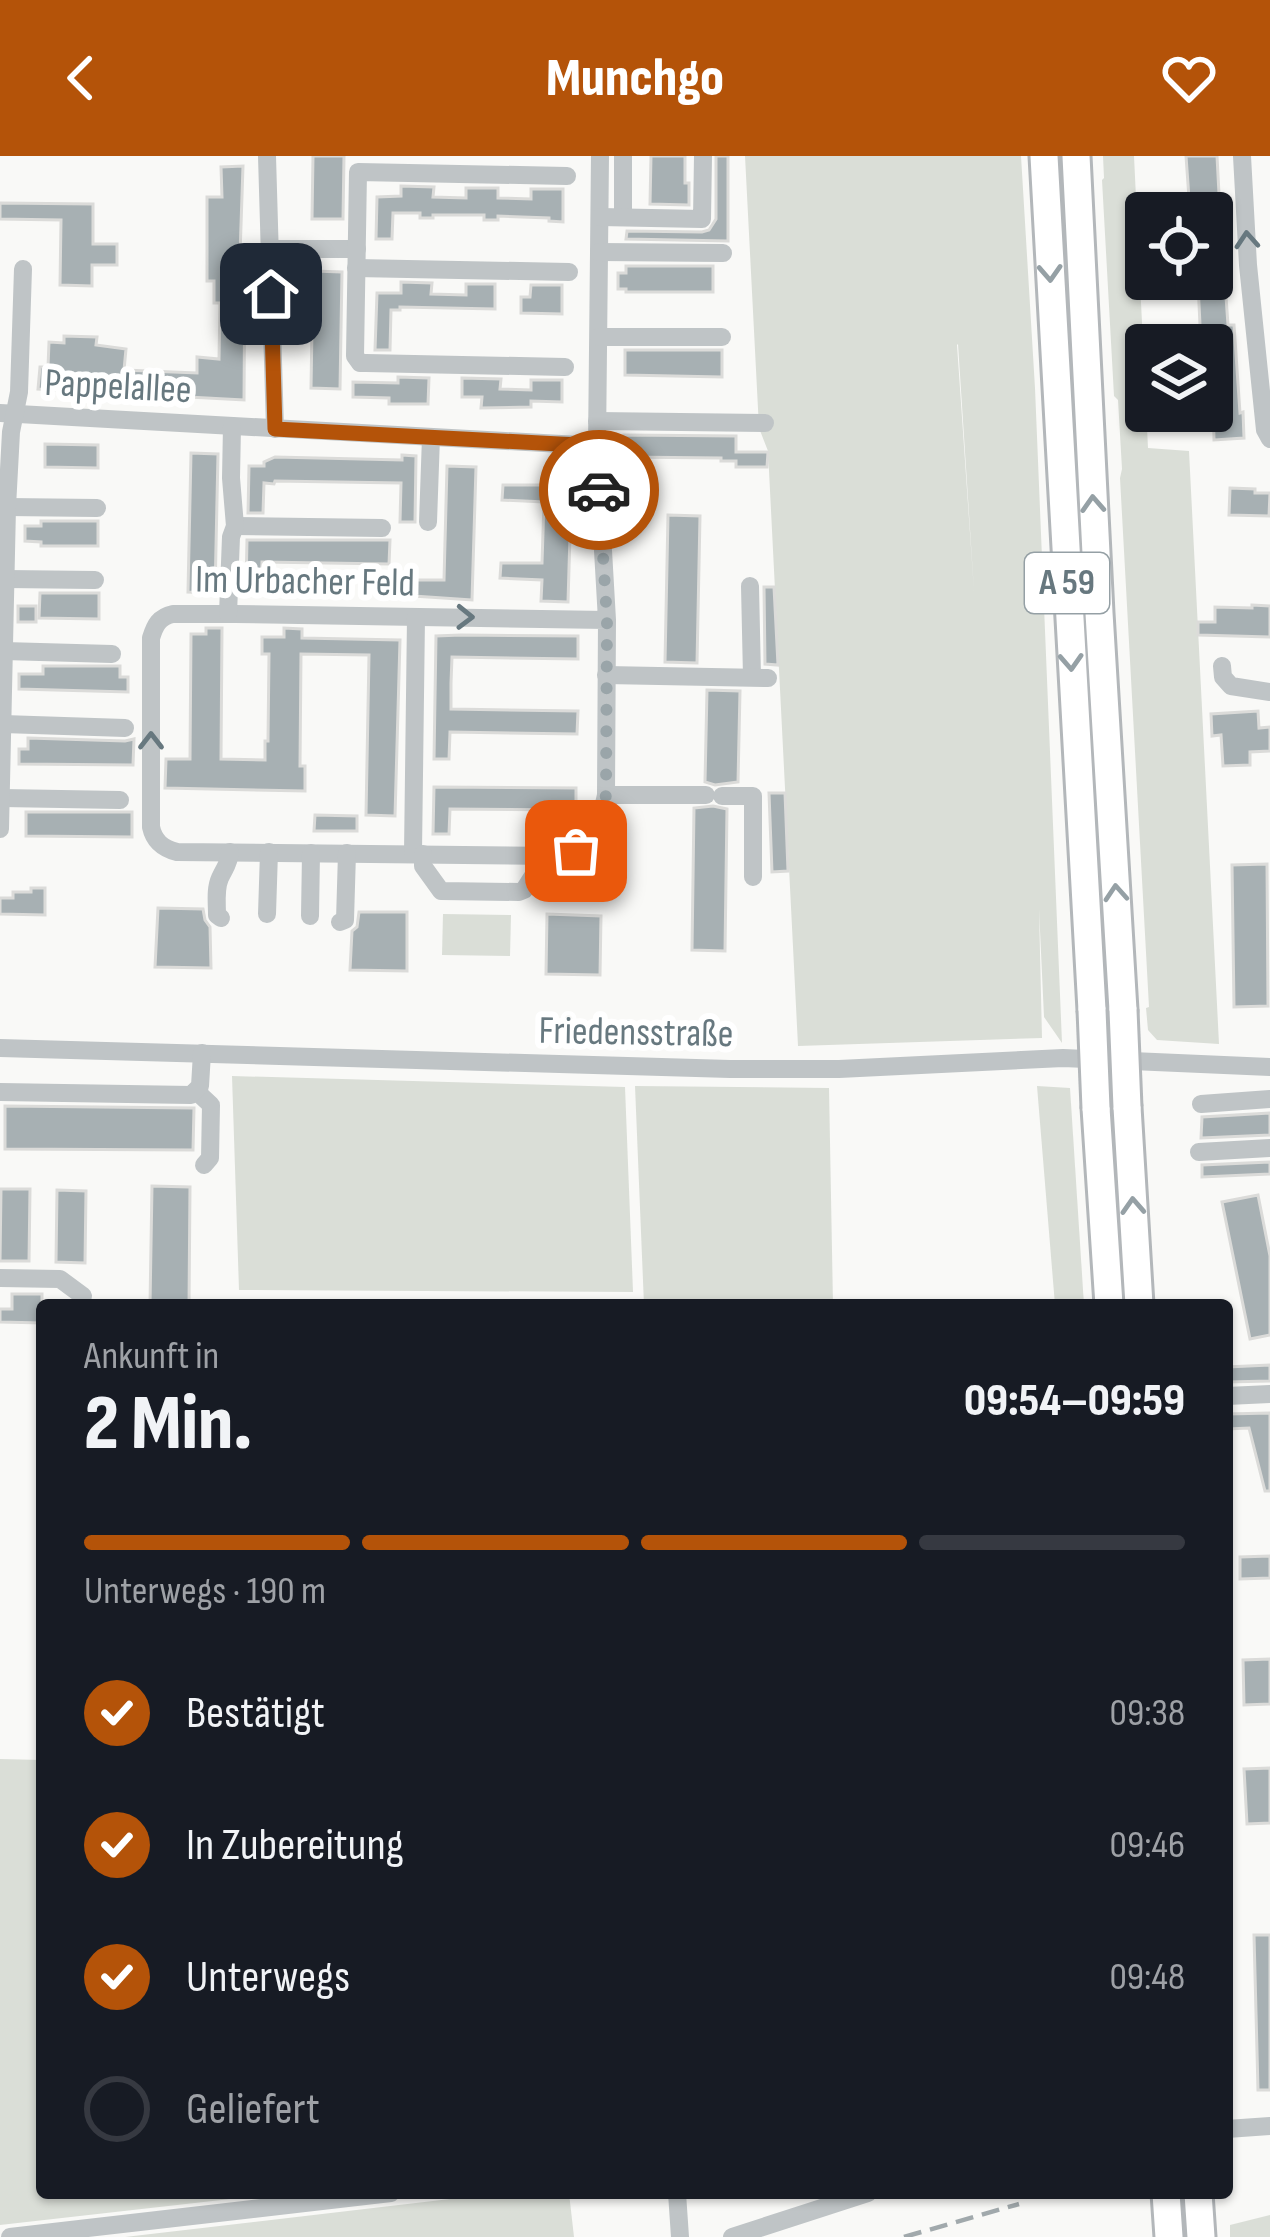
<!DOCTYPE html>
<html lang="de">
<meta charset="utf-8">
<style>
:root{--surface:#171b24;--page:#20242c;--text:#f1f3f6;--muted:#9ea1a6;--line:#363941;--accent:#b45309}
body{margin:0;font-family:"Sofia Sans Condensed",sans-serif;background:var(--page);color:var(--text);height:100vh;display:flex;flex-direction:column;font-size:45px;white-space:nowrap}
*{box-sizing:border-box;margin:0}
p{font-size:39px;color:var(--muted)}
.icon{flex:none;width:66px;height:66px;fill:none;stroke:currentColor;stroke-width:2;stroke-linecap:round;stroke-linejoin:round}
.map{position:relative;flex:1;overflow:hidden}
.side{position:absolute;left:36px;top:1143px;width:1197px;height:900px;display:flex;flex-direction:column;background:var(--surface);border-radius:12px;box-shadow:0 3px 9px #0004}
.side>*{flex:none}
.buttons{position:absolute;left:1125px;top:36px;display:grid;gap:24px}
.buttons a{display:grid;place-items:center;width:108px;height:108px;border-radius:12px;background:var(--surface);box-shadow:0 3px 9px #0004;font-size:60px}
.pin{position:absolute;display:grid;place-items:center;width:102px;height:102px;color:#fff;margin:-51px;border-radius:24px;box-shadow:0 6px 18px #0006}
.courier{position:absolute;display:grid;place-items:center;width:120px;height:120px;margin:-60px;border:9px solid #b45309;border-radius:50%;background:#fff;color:#222;box-shadow:0 3px 15px #0007}
.overview em{font-style:normal;font-weight:800}
.overview div{display:flex;flex-direction:column-reverse}
.overview{display:flex;align-items:center;justify-content:space-between;height:204px;padding:0 48px}
h1{font-size:78px;font-weight:800;line-height:90px}
.bar{display:grid;grid-template-columns:repeat(4,1fr);gap:18px 12px;align-content:center;height:144px;padding:0 48px}
.bar i{height:15px;border-radius:9px;background:var(--line)}
.bar .on{background:var(--accent)}
.bar p{grid-column:span 4}
ol{padding:0 48px;list-style:none}
li{display:flex;align-items:center;gap:36px;height:132px}
li p{margin-inline-start:auto}
li .icon{padding:12px;border-radius:50%;background:var(--accent);color:#fff;stroke-width:4}
li:last-child{color:var(--muted)}
li i{width:66px;height:66px;border:6px solid var(--line);border-radius:50%}
header{display:flex;justify-content:space-between;align-items:center;height:156px;padding:0 48px;background:var(--accent);color:#fff;font-size:54px;font-weight:800}
.map>svg:first-child{display:block}
.green{fill:#daded7;fill-rule:evenodd}
.building{fill:#a7b0b3;stroke:#dbdbd9;stroke-width:3}
.lines{fill:none;stroke-linecap:round;stroke-linejoin:round}
.highway-casing{stroke:#b3b7ba;stroke-width:33}
.minor{stroke:#bfc4c6;stroke-width:18}
.highway{stroke:#fff;stroke-width:27}
.rail{stroke:#a1a9ac;stroke-width:4.5;stroke-dasharray:18 9;stroke-linecap:butt}
.highway-bridge-casing{stroke:#b3b7ba;stroke-width:33;stroke-linecap:butt}
.highway-bridge{stroke:#fff;stroke-width:27}
.oneway{stroke:#67787f}
.oneway2{stroke:#95a0a5}
.done{stroke:#9aa5a9;stroke-width:12;stroke-dasharray:0 21.6}
.route{stroke:#b45309;stroke-width:15}
.labels{text-anchor:middle;dominant-baseline:central;stroke-width:12;stroke-linejoin:round;paint-order:stroke}
.shield{fill:#fff;stroke:#95a0a5;stroke-width:3}
.shield-label{font-size:36px;font-weight:bold;fill:#67787f}
.street-label{font-size:39px;fill:#67787f;stroke:#fff}
</style>
<header><svg class="icon" aria-label="back" viewBox="0 0 24 24"><path d="M15 5l-7 7 7 7"/></svg>Munchgo<svg class="icon" aria-label="heart" viewBox="0 0 24 24"><path d="M12 20l-8-8c-3-5 5-10 8-4 3-6 11-1 8 4z"/></svg></header>
<div class="map">
<svg width="1270" height="2081" viewBox="0 0 1270 2081">
<rect width="100%" height="100%" fill="#f9f9f7"/>
<g class="green">
<path d="M745 0H1021L1035 232 1062 887 1044 861 1039 753 1042 882 798 890 768 295 759 272ZM958 188 974 435 957 189Z"/>
<polygon points="1103,0 1134,0 1148,292 1189,295 1219,888 1157,884 1148,874 1146,852 1149,851 1120,322 1122,313 1118,244 1114,240 1102,24 1104,22"/>
<polygon points="443,758 511,759 510,800 442,799"/>
<polygon points="232,920 625,931 633,1136 239,1134"/>
<polygon points="635,930 829,932 833,1149 644,1149"/>
<polygon points="1037,930 1070,932 1084,1149 1055,1149"/>
<polygon points="0,1603 42,1604 42,2037 248,2037 248,2041 0,2069"/>
<polygon points="501,2037 569,2037 574,2081 125,2081"/>
<polygon points="1270,2059 1270,2081 1230,2081 1230,2069"/>
</g>
<g class="building">
<polygon points="313,0 344,0 343,63 312,63"/>
<polygon points="651,0 685,0 685,27 689,27 689,49 650,48"/>
<polygon points="716,0 728,0 728,85 626,83 627,75 702,76 709,74 716,63"/>
<polygon points="1186,0 1217,0 1220,57 1190,56"/>
<polygon points="243,10 240,99 245,99 244,244 38,233 40,211 48,211 49,186 64,187 64,180 97,181 96,189 126,193 124,214 197,217 197,201 219,203 220,147 214,147 214,125 207,125 207,41 222,41 221,11"/>
<polygon points="401,30 434,31 433,41 466,42 466,32 498,32 498,42 531,43 531,33 563,33 563,66 549,65 549,62 498,60 498,64 484,64 484,59 433,59 433,62 420,62 420,57 393,57 392,83 376,83 377,41 401,40"/>
<polygon points="0,47 93,48 93,88 117,88 117,109 92,109 92,130 60,129 61,64 0,63"/>
<polygon points="626,110 713,110 713,136 626,136 626,133 618,133 618,117 626,117"/>
<polygon points="313,115 342,116 340,233 311,232"/>
<polygon points="401,126 432,127 431,138 466,139 466,128 495,128 495,153 400,151 400,154 391,154 390,194 375,194 377,137 401,137"/>
<polygon points="1225,126 1228,169 1234,169 1240,257 1243,256 1244,282 1214,284 1212,189 1201,189 1198,128"/>
<polygon points="531,129 562,129 562,158 521,157 521,141 530,141"/>
<polygon points="625,194 722,194 722,221 625,219"/>
<polygon points="398,221 429,222 428,248 389,248 389,242 353,241 353,226 398,227"/>
<polygon points="462,222 501,223 500,233 531,234 531,224 562,224 562,246 531,245 531,251 481,252 482,241 462,241"/>
<polygon points="624,279 736,280 736,296 768,296 767,311 736,311 736,305 721,305 721,302 623,301"/>
<polygon points="45,288 98,289 98,312 45,311"/>
<polygon points="191,297 218,298 215,437 188,436"/>
<polygon points="402,299 416,300 415,366 400,366 401,327 275,325 274,328 264,327 263,357 248,357 249,310 264,310 264,306 275,301 402,304"/>
<polygon points="447,310 476,311 472,444 399,439 399,424 444,424"/>
<polygon points="545,312 572,312 568,446 541,445 542,424 500,422 501,407 542,407 544,346 502,344 503,329 545,329"/>
<polygon points="1230,332 1255,333 1255,337 1270,337 1269,360 1229,359"/>
<polygon points="668,359 700,360 697,507 665,506"/>
<polygon points="41,365 98,365 98,390 41,390 41,386 25,385 25,370 41,370"/>
<polygon points="247,384 390,384 389,408 262,406 261,431 246,431"/>
<polygon points="764,431 774,431 778,509 765,508"/>
<polygon points="40,437 99,437 99,463 39,462"/>
<polygon points="1252,449 1270,450 1270,481 1198,479 1198,466 1215,466 1215,451 1252,452"/>
<rect x="18" y="450" width="18" height="16"/>
<polygon points="206,472 222,472 221,603 265,604 265,585 268,585 269,498 262,498 262,481 284,481 284,472 302,473 302,482 400,484 395,660 366,659 369,499 301,498 300,610 305,610 305,635 165,632 166,603 190,603 191,478 206,478"/>
<polygon points="461,479 578,480 578,503 452,501 451,527 451,553 578,555 577,578 450,576 449,603 434,603 436,480"/>
<polygon points="43,510 120,510 120,521 128,521 128,536 19,533 19,518 43,518"/>
<polygon points="707,534 740,535 738,626 715,629 705,626"/>
<polygon points="1258,555 1259,572 1270,571 1270,595 1250,596 1250,609 1223,610 1221,579 1212,580 1211,558"/>
<polygon points="28,582 125,585 134,583 133,609 19,608 19,593 28,593"/>
<polygon points="434,631 576,632 576,654 450,653 449,678 433,678"/>
<polygon points="769,637 785,637 788,715 772,716"/>
<polygon points="713,650 727,653 725,795 692,794 694,652"/>
<polygon points="26,656 132,656 132,681 26,680"/>
<polygon points="315,659 357,660 357,675 314,675"/>
<polygon points="1267,708 1268,850 1234,851 1232,709"/>
<polygon points="31,732 45,732 45,759 0,758 0,742 13,742 13,736 31,736"/>
<polygon points="158,752 203,753 205,764 210,771 211,812 155,811"/>
<polygon points="359,756 407,756 407,815 350,814 352,775 357,771"/>
<polygon points="547,758 601,760 600,819 546,818"/>
<polygon points="5,950 194,952 193,994 5,993"/>
<polygon points="1270,957 1270,979 1201,982 1202,961"/>
<polygon points="1270,1006 1270,1018 1202,1021 1202,1009"/>
<polygon points="152,1030 190,1031 189,1149 150,1149"/>
<polygon points="1,1033 30,1033 29,1105 0,1105"/>
<polygon points="57,1034 86,1035 85,1107 56,1106"/>
<polygon points="1258,1039 1270,1100 1270,1179 1250,1183 1222,1046"/>
<polygon points="12,1138 42,1138 42,1167 0,1166 0,1153 12,1153"/>
<polygon points="1270,1209 1270,1225 1227,1226 1227,1211"/>
<polygon points="1270,1257 1270,1335 1265,1335 1249,1272 1227,1273 1227,1258"/>
<polygon points="1270,1400 1270,1422 1240,1423 1240,1401"/>
<polygon points="1270,1503 1270,1548 1244,1549 1243,1504"/>
<polygon points="1270,1612 1270,1667 1247,1668 1244,1613"/>
<polygon points="1254,1779 1270,1779 1270,1934 1258,1934"/>
</g>
<g class="lines">
<g class="highway-casing">
<g id="highway">
<polyline points="1044,0 1092,854"/>
<polyline points="1076,0 1099,457 1123,854"/>
<polyline points="1127,951 1139,1149"/>
<polyline points="1096,952 1109,1149"/>
<polyline points="1166,2037 1169,2081"/>
<polyline points="1198,2037 1201,2081"/>
</g>
</g>
<g class="minor">
<polyline points="267,0 275,273"/>
<path d="M600 0 597 290 607 464 606 639 599 669 592 681 576 695 556 700 177 696C162 692 154 685 151 671V482C155 469 159 461 173 458H235L607 464"/>
<polyline points="623,0 623,61"/>
<polyline points="1242,0 1248,109 1265,274 1270,283"/>
<polyline points="600,61 702,63 703,0"/>
<polyline points="269,93 357,93"/>
<polyline points="599,96 723,97"/>
<polyline points="356,112 569,116"/>
<polyline points="599,181 722,181"/>
<polyline points="565,211 366,207 360,207 355,200 358,16 567,20"/>
<polyline points="0,257 597,290"/>
<polyline points="597,265 765,267"/>
<polyline points="7,351 97,352"/>
<polyline points="428,366 431,281"/>
<polyline points="235,370 382,372"/>
<polyline points="6,423 95,424"/>
<polyline points="750,430 752,521"/>
<polyline points="228,458 231,381 235,370 231,322 232,270"/>
<polyline points="4,495 112,498"/>
<polyline points="1222,510 1223,521 1231,530 1270,536"/>
<polyline points="606,519 768,522"/>
<polyline points="3,568 125,572"/>
<polyline points="606,639 706,639"/>
<polyline points="722,640 753,640 753,721"/>
<polyline points="2,642 120,644"/>
<polyline points="0,673 7,351 11,276 19,236 23,113"/>
<polyline points="413,697 416,461"/>
<polyline points="423,698 423,710 441,735 519,736 524,734 546,700"/>
<polyline points="267,758 269,696"/>
<polyline points="310,760 311,697"/>
<path d="M221 762 217 759C217 747 215 733 220 722 225 711 229 708 230 696"/>
<polyline points="340,766 345,764 347,697"/>
<polyline points="0,892 730,913 839,913 1063,902 1270,911"/>
<polyline points="196,935 211,949 210,1002 204,1009"/>
<polyline points="0,936 191,939 200,930 202,897"/>
<polyline points="1201,948 1270,943"/>
<polyline points="1199,996 1270,992"/>
<polyline points="0,1122 60,1123 83,1140"/>
<polyline points="1227,1240 1270,1238"/>
<polyline points="1227,1973 1270,1970"/>
<polyline points="677,2037 680,2081"/>
<polyline points="10,2081 391,2037"/>
<polyline points="732,2081 868,2037"/>
</g>
<use href="#highway" class="highway"/>
<polyline class="rail" points="904,2081 1019,2048"/>
<g class="highway-bridge-casing">
<g id="highway-bridge">
<polyline points="1092,854 1096,952"/>
<polyline points="1123,854 1127,951"/>
</g>
</g>
<use href="#highway-bridge" class="highway-bridge"/>
</g>
<defs><path id="oneway-chevron" d="M-2-3.5L2.5 0L-2 3.5" fill="none" stroke-width="1.6" stroke-linecap="round" stroke-linejoin="round" transform="scale(3)"/></defs>
<g class="oneway">
<use href="#oneway-chevron" transform="translate(1247 84) rotate(-94)"/>
<use href="#oneway-chevron" transform="translate(465 461) rotate(1)"/>
<use href="#oneway-chevron" transform="translate(151 585) rotate(-90)"/>
</g>
<g class="oneway2">
<use href="#oneway-chevron" transform="translate(1050 117) rotate(87)"/>
<use href="#oneway-chevron" transform="translate(1093 348) rotate(-93)"/>
<use href="#oneway-chevron" transform="translate(1071 506) rotate(87)"/>
<use href="#oneway-chevron" transform="translate(1116 737) rotate(-94)"/>
<use href="#oneway-chevron" transform="translate(1133 1050) rotate(-93)"/>
</g>
<g class="lines">
<polyline class="done" points="576,695 592,681 599,669 606,639 607,464 599,334"/>
<polyline class="route" points="271,138 275,273 597,290 599,334"/>
</g>
<g class="labels">
<rect class="shield" x="1025" y="397" width="84" height="60" rx="9"/>
<g class="shield-label">
<text x="1067" y="427">A 59</text>
</g>
<g class="street-label">
<text transform="translate(118 231) rotate(3)">Pappelallee</text>
<text transform="translate(305 426) rotate(1)">Im Urbacher Feld</text>
<text transform="translate(636 877) rotate(1)">Friedensstraße</text>
</g>
</g>
</svg>
<div class="buttons">
<a><svg class="icon" aria-label="locate" viewBox="0 0 24 24"><circle cx="12" cy="12" r="6"/><path d="M12 2v4M12 18v4M2 12h4M18 12h4"/></svg></a>
<a><svg class="icon" aria-label="layers" viewBox="0 0 24 24"><path d="M12 4l9 5-9 5-9-5zM3 14l9 5 9-5"/></svg></a>
</div>
<div class="pin" style="left:576px;top:695px;background:#ea580c"><svg class="icon" aria-label="bag" viewBox="0 0 24 24"><path d="M5 8h14l-1 12H6zM9 8a3 3 0 0 1 6 0"/></svg></div>
<div class="pin" style="left:271px;top:138px;background:#1f2937"><svg class="icon" aria-label="home" viewBox="0 0 24 24"><path d="M3 11l9-7 9 7M6 9v11h12V9"/></svg></div>
<div class="courier" style="left:599px;top:334px"><svg class="icon" aria-label="car" viewBox="0 0 24 24"><path d="M5 17H2v-5l4-1 3-4h7l3 4 3 1v5h-3M9 17h6M6 11h13"/><circle cx="7" cy="17" r="2"/><circle cx="17" cy="17" r="2"/></svg></div>
<section class="side">
<div class="overview"><div><h1>2 Min.</h1><p>Ankunft in</p></div><em>09:54–09:59</em></div>
<div class="bar"><i class="on"></i><i class="on"></i><i class="on"></i><i></i><p>Unterwegs · 190 m</p></div>
<ol>
<li><svg class="icon" aria-label="check" viewBox="0 0 24 24"><path d="M5 12l5 5 9-10"/></svg>Bestätigt<p>09:38</p></li>
<li><svg class="icon" aria-label="check" viewBox="0 0 24 24"><path d="M5 12l5 5 9-10"/></svg>In Zubereitung<p>09:46</p></li>
<li><svg class="icon" aria-label="check" viewBox="0 0 24 24"><path d="M5 12l5 5 9-10"/></svg>Unterwegs<p>09:48</p></li>
<li><i></i>Geliefert</li>
</ol>
</section>
</div>
